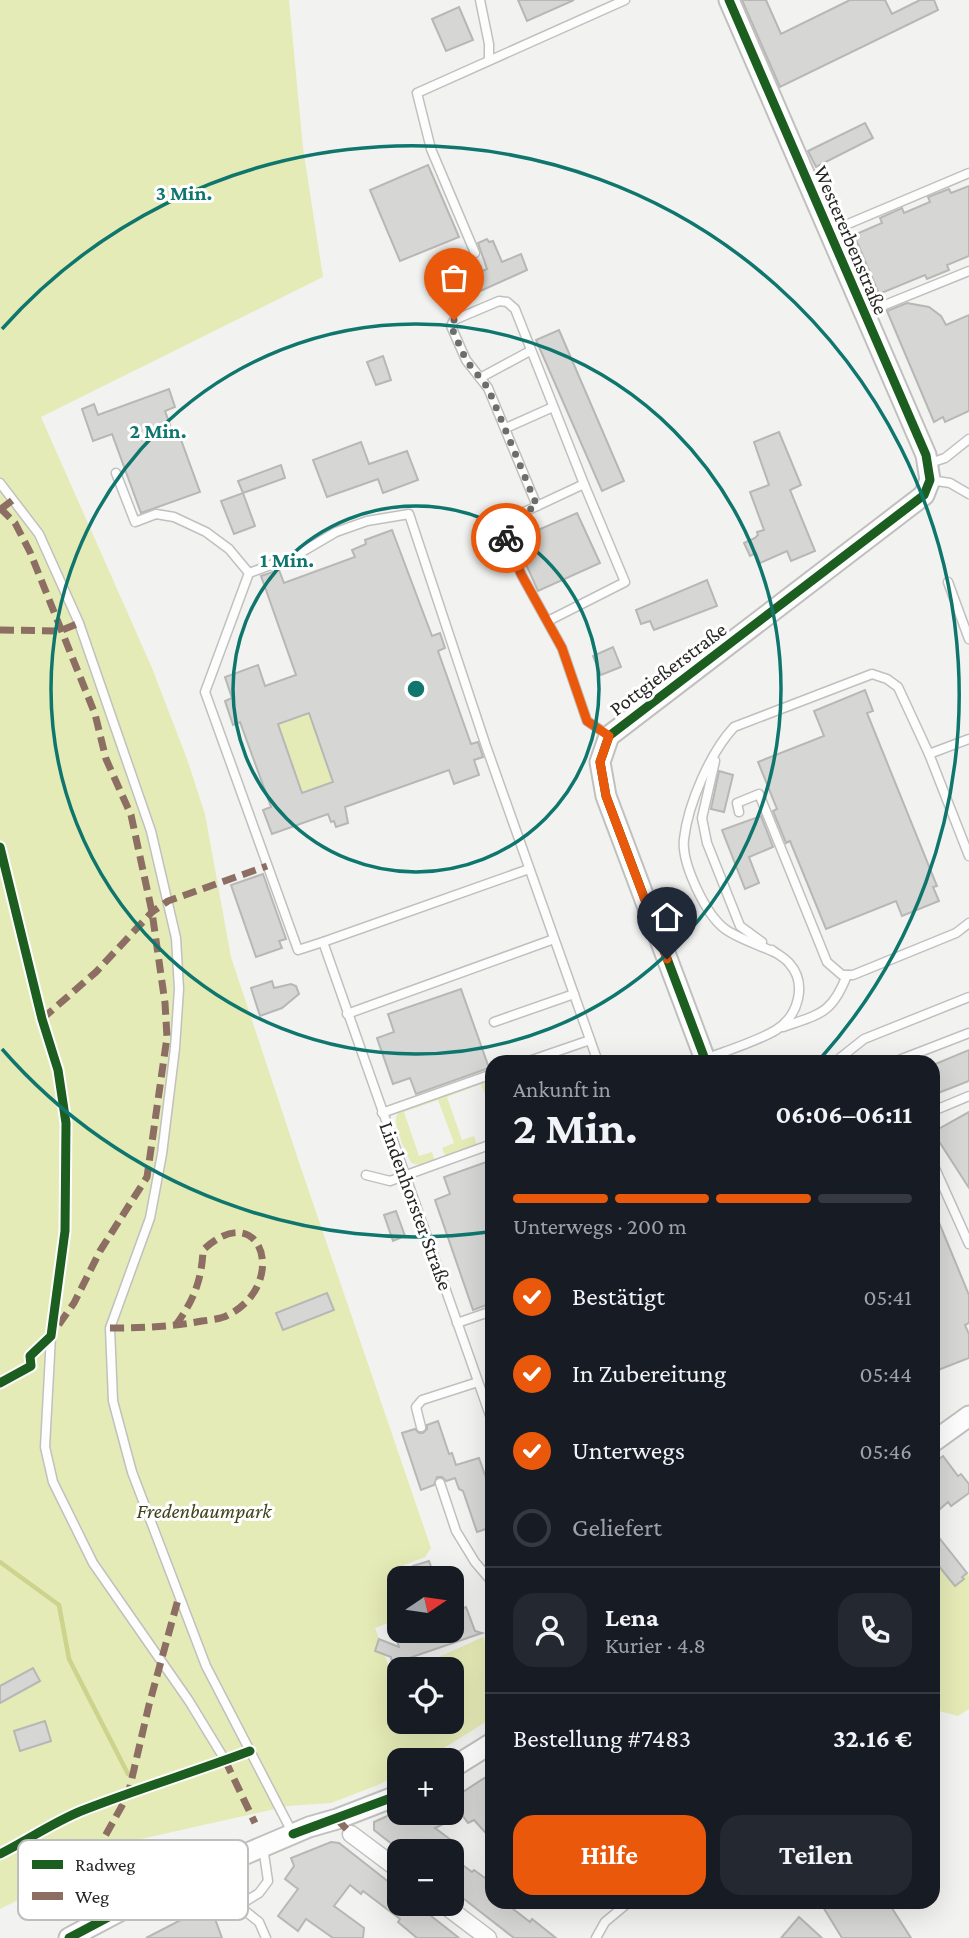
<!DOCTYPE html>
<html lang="de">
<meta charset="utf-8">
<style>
:root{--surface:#171b24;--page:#242831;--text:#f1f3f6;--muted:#9ea1a6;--line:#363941;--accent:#ea580c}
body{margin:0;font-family:"Crimson Pro",serif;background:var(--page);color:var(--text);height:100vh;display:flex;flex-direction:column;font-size:26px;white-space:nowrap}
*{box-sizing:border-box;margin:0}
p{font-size:23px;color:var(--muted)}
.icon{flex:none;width:38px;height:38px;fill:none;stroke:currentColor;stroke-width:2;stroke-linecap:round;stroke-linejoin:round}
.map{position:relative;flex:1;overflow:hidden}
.side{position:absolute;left:485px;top:1055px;width:455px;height:854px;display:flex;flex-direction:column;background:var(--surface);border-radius:21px;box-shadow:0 7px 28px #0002}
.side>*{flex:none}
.needle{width:46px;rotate:77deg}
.tools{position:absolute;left:387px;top:1566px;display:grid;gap:14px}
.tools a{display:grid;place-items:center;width:77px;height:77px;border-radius:14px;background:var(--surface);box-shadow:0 7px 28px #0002;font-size:35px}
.pin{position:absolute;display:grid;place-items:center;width:60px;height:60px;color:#fff;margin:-72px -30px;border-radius:50% 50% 50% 0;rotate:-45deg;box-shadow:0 0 7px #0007}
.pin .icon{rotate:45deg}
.courier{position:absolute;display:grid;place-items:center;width:70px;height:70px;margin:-35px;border:5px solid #ea580c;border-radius:50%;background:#fff;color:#222;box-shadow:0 2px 9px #0007}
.headline em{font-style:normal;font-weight:700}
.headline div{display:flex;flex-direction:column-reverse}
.headline{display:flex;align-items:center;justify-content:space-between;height:119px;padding:0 28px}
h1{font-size:46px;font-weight:700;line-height:52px}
.bar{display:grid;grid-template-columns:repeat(4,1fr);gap:10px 7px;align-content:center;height:84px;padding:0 28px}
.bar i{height:9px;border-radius:5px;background:var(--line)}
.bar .on{background:var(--accent)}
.bar p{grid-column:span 4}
.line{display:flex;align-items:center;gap:18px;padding:0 28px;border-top:2px solid var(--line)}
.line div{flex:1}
.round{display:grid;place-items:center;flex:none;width:74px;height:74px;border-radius:21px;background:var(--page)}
ol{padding:0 28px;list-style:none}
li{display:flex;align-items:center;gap:21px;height:77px}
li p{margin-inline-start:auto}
li .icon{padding:7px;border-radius:50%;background:var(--accent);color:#fff;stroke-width:4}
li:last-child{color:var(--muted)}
li i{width:38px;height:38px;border:4px solid var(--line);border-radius:50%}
.action{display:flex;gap:14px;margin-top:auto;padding:14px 28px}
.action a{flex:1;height:80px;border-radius:21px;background:var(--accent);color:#fff;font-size:28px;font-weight:700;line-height:80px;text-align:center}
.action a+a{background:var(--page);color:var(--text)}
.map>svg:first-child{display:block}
.green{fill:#e5ebb6}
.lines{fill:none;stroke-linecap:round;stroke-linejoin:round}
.stream{stroke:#ccd38d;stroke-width:4.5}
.building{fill:#d6d6d4;stroke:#b7b7b5;stroke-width:2;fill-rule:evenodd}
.service-casing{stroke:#c0c0be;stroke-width:11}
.minor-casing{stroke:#c0c0be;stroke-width:19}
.tertiary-casing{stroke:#c0c0be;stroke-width:23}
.service{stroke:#fdfdfd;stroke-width:8}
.minor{stroke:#fdfdfd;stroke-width:16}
.tertiary{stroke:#fdfdfd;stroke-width:19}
.quiet{stroke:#8d6e63;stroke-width:7;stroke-dasharray:14 7;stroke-linecap:butt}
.cycleway-casing{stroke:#fff;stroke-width:13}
.cycleway{stroke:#1b5e20;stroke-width:9}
.done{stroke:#6d6e6b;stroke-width:7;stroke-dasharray:0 12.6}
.route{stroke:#ea580c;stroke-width:9}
.ring{fill:none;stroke:#0f766e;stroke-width:3.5}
.labels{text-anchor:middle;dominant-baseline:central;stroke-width:6;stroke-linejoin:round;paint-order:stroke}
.street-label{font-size:21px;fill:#262624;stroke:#fff}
.park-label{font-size:21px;font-style:italic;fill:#3f431a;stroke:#fff}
.key{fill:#fff;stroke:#bebebd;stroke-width:2}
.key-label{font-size:19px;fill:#262624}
.centre{fill:#0f766e;stroke:#fff;stroke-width:3.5}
.ring-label{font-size:21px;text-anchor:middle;font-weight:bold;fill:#0f766e;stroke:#fff;stroke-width:6;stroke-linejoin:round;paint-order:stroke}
</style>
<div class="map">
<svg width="969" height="1938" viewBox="0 0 969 1938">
<rect width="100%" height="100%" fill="#f2f3f0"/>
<g class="green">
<polygon points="0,0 289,0 303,148 323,277 41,417 152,668 187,759 205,814 231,957 301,1168 431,1548 425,1557 404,1565 409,1578 399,1578 399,1619 375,1628 393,1678 399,1675 399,1722 452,1722 452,1670 412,1669 483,1637 492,1661 492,1718 425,1760 399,1760 399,1774 378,1785 331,1803 288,1806 141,1839 0,1909"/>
<polygon points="303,696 333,782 302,793 278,724 298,717 293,699"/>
<path d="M492 1078V1113L481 1084 447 1097 462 1140 474 1136 477 1145 446 1157 442 1148 454 1143 438 1100 404 1112 419 1156 432 1152 435 1161C427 1163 419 1167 412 1163 407 1159 395 1126 396 1119 396 1114 398 1113 402 1110Z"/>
<polygon points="933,1530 969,1576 969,1709 958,1716 939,1711 933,1696"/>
</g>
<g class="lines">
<polyline class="stream" points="0,1562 59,1605 69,1659 128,1774"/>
</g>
<g class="building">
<polygon points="518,0 574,0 527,21"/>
<polygon points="742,0 766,0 781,34 850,0 885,0 892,14 920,0 934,0 938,10 780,87"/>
<polygon points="459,7 473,40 446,51 432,19"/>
<polygon points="865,123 873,138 816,167 808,151"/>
<polygon points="428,165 459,237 400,261 370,190"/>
<polygon points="969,186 969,256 947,265 949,270 927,279 925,275 879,294 854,235 882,223 880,218 902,208 904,213 930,202 928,197 949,189 951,193"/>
<polygon points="487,239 489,242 493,241 502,262 521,254 527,270 465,298 458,282 487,269 478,243"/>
<polygon points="907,303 929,307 941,316 946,325 969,315 969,411 945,422 943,417 934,422 887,311"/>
<polygon points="559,330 624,481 602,491 536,340"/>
<polygon points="383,356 391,380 376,385 367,362"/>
<polygon points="169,389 175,407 165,411 175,439 180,437 200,492 141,513 112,434 93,441 82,409 94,404 98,415"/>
<polygon points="779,432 801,485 790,490 815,551 791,561 787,551 760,563 756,553 750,556 744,543 755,538 758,535 757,532 764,530 750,492 769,485 754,442"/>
<polygon points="361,442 369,464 407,451 418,480 383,493 378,479 327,497 313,460"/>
<polygon points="281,465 285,478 243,493 238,481"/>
<polygon points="243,493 255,526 234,534 221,501"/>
<polygon points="577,513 600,563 538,591 515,540"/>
<path d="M392 530 432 636 440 633 445 648 438 651 471 744 478 742 483 757 474 760 479 775 454 784 449 770 345 807 348 823 336 827 334 821 331 822 328 814 272 834 263 810 271 807 240 722 233 725 225 701 232 698 225 677 258 665 265 686 296 675 261 576 279 570 284 583 355 557 352 550 366 544 365 540ZM309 713 333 782 302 793 278 724Z"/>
<polygon points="707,580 717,606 654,630 650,621 641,624 636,610"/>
<polygon points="613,647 621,667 601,675 593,656"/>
<polygon points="865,690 873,711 867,713 937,886 933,887 939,901 902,916 896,901 826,929 790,841 786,843 773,811 777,809 758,762 824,736 814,711"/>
<polygon points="719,771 733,775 724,812 711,809"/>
<polygon points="761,816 773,847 749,857 759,883 745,889 722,830"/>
<polygon points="263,874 286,939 279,941 282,948 256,957 231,885"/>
<polygon points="272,981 274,988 291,984 296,986 299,994 282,1008 260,1016 251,988"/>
<polygon points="461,989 489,1068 416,1094 410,1078 393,1084 377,1038 394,1032 388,1014"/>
<polygon points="969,1050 969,1081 933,1095 933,1065"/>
<polygon points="969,1112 969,1188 933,1132"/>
<polygon points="492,1160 492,1303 473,1310 435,1200 450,1194 444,1177"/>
<polygon points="933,1208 969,1295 969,1323 965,1325 969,1334 969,1358 933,1372"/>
<polygon points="396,1211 405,1236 393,1241 384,1215"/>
<polygon points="327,1293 334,1310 283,1330 276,1313"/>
<polygon points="438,1421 449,1454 452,1453 456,1465 479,1458 492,1495 492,1527 477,1532 463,1491 459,1489 455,1478 446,1481 442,1477 437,1477 434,1485 421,1490 402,1433 415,1429 419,1433 423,1433 427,1429 427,1425"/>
<polygon points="943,1456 958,1476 961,1474 969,1484 969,1493 951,1506 948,1502 939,1510 933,1502 933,1463"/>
<polygon points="933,1530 967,1573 962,1577 964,1579 955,1586 933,1559"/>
<polygon points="429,1561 435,1578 417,1578 413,1566"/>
<polygon points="466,1607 475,1631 482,1633 392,1664 391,1657 375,1651 379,1639 399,1647 394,1631 452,1631 452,1612"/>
<polygon points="33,1668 40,1681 0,1703 0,1686"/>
<polygon points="45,1721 51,1741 20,1751 14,1731"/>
<polygon points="492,1773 492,1840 474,1820 468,1823 462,1815 435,1828 455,1843 449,1852 402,1852 374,1830 374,1822 394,1813 461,1813 452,1799"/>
<polygon points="331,1842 339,1843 399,1890 399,1904 416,1904 459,1938 417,1938 398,1922 400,1919 363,1891 361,1894 350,1885 334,1906 364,1928 363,1938 333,1938 306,1919 298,1931 278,1916 298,1889 285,1879 294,1866 291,1858"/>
<polygon points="452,1857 472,1872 474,1870 485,1878 492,1870 492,1902 517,1902 512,1908 530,1922 532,1919 556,1938 514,1938 464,1899 452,1890"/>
<polygon points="820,1902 888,1902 911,1938 842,1938"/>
<polygon points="210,1905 222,1938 146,1938"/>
<polygon points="799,1917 822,1938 781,1938"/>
</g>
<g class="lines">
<g class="service-casing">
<g id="service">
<polyline points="480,0 489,44 489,60"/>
<polyline points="829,232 969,173"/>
<polyline points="475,253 431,149 417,93 625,0"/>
<polyline points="865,313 969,271"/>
<polyline points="480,378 530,351"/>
<polyline points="506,428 553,407"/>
<polyline points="927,464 945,458 969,439"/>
<polyline points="116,473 135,522 156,514 174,517 206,532 229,549 249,573"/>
<polyline points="930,480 950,483 969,494"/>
<polyline points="0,483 39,534 79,623 151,831 176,938 179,989 175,1048 162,1154 150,1218 110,1328 113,1401 132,1472 206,1666 293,1834"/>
<polyline points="537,506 488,388 466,360 451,326 454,320 499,301 507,302 515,309 584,484"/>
<polyline points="948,582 969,639"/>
<polyline points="548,621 625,582 584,484 507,520 506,538 521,574 562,648 587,721 608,735"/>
<polyline points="969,739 929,754 969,856"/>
<polyline points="715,761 702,818 707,843 740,926 762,942"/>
<polyline points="739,812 737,803 759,794 827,962 842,975 853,975 956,933 969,923"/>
<polyline points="0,847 42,1019 58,1070 66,1123 65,1231 51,1336 45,1447 53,1482 93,1563 189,1701 225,1760"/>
<polyline points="323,942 298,950 205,692 249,573 295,556 336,532 367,521 409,514 486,746 598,1062"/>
<path d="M774 952C759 945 739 939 725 929 706 915 681 863 684 839 688 804 710 753 734 727L872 674 887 679 898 687 929 754"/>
<polyline points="347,1014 554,939"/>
<polyline points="494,1022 574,994"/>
<path d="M783 1027C820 1014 832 1014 847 975"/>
<path d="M705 1059C726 1051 758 1041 776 1030 798 1016 808 984 789 963 785 958 777 954 772 950"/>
<polyline points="526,1062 590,1040"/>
<polyline points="835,1062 864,1039 969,997"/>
<polyline points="894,1062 969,1033"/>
<polyline points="933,1111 969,1096"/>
<polyline points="382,1113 492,1074"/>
<polyline points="933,1164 969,1244"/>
<polyline points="366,1175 390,1181 492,1144"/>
<polyline points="457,1323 492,1311"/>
<polyline points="492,1421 323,942 529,869"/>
<polyline points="421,1427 416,1407 422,1400 478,1382"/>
<polyline points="440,1483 456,1531 475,1562 492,1582"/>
<polyline points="492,1582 492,1595"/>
<polyline points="208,1870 230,1899 259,1922 266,1938"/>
<polyline points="238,1906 259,1893 268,1881 263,1847"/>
<polyline points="596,1938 605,1922 629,1902"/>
</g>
</g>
<g class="minor-casing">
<g id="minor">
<polyline points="351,1834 399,1870"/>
<polyline points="443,1904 488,1938"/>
</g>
</g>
<g class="tertiary-casing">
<g id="tertiary">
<polyline points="706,1062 606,796 600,762 609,736 924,495 930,480 926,455 729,0"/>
<polyline points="933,1442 969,1416"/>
<polyline points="452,1768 492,1743"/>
<polyline points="69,1938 152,1894 201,1873 309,1827 337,1819 399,1795"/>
</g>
</g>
<use href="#service" class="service"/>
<use href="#minor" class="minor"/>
<use href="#tertiary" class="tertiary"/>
<g class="quiet">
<polyline points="0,508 15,523 30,552 95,714 106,759 131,815 152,912 165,1003 167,1037 147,1177 100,1251 74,1303 55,1330"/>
<polyline points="1,509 14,499"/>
<polyline points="0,630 60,631 79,623"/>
<polyline points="42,1019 96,972 152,912 168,901 267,866"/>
<path d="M110 1328C142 1328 171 1327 202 1321 210 1320 221 1319 228 1315 289 1285 262 1195 203 1250 202 1280 193 1302 175 1326"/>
<polyline points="225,1760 255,1823"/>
<polyline points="337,1819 351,1834"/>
<polyline points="75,1890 128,1795 149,1705 179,1596"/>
</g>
<g class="cycleway-casing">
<g id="cycleway">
<polyline points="0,847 42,1019 58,1070 66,1123 65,1231 51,1336 30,1356 31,1366 0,1383"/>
<polyline points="706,1062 606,796 600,762 609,736 924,495 930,480 926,455 729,0"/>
<polyline points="293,1834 399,1795"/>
<path d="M0 1854C28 1840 52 1823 81 1811 137 1789 194 1772 250 1751"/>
<polyline points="69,1938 152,1894 201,1873"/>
</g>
</g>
<use href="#cycleway" class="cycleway"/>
</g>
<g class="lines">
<polyline class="done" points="454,320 451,326 466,360 488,388 537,506 507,520 506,538"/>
<polyline class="route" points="506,538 521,574 562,648 587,721 609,736 600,762 606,796 667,959"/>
</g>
<g class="ring">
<circle cx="416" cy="689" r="183"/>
<circle cx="416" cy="689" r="365"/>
<path d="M488 1232A548 548 0 0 1 2 1049M2 329A548 548 0 1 1 820 1059"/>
</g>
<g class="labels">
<g class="street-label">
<text transform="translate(851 240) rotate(67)">Westererbenstraße</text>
<text transform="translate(668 669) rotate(-37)">Pottgießerstraße</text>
<text transform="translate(416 1206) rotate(70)">Lindenhorster Straße</text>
</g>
<g class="park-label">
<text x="204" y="1511">Fredenbaumpark</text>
</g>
</g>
<rect x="18" y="1840" width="230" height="80" rx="10" class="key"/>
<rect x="32" y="1860" width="31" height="9" fill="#1b5e20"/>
<rect x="32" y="1892" width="31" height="8" fill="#8d6e63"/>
<g class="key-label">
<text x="75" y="1871">Radweg</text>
<text x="75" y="1903">Weg</text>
</g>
<circle cx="416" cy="689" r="10" class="centre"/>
<g class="ring-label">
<text x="184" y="200">3 Min.</text>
<text x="158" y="438">2 Min.</text>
<text x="287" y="567">1 Min.</text>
</g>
</svg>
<div class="tools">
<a><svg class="needle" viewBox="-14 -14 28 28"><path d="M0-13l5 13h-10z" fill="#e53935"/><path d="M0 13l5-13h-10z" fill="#9ea1a6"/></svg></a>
<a><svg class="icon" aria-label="locate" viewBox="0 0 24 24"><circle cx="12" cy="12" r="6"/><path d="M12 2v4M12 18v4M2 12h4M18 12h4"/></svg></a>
<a>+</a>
<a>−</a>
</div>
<div class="pin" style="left:454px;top:320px;background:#ea580c"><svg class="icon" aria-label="bag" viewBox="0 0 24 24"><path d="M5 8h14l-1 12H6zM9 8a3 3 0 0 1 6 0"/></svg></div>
<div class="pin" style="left:667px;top:959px;background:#1f2937"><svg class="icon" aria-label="home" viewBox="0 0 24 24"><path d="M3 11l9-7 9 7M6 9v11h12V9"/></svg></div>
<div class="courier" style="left:506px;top:538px"><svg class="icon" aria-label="bike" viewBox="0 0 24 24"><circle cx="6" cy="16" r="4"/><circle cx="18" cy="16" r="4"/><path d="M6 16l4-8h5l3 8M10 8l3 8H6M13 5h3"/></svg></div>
<section class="side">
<div class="headline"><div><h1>2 Min.</h1><p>Ankunft in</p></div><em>06:06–06:11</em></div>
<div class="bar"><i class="on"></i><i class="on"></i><i class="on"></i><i></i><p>Unterwegs · 200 m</p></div>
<ol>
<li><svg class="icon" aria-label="check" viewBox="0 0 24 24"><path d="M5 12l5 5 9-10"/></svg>Bestätigt<p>05:41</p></li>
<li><svg class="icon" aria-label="check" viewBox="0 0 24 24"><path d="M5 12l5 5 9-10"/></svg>In Zubereitung<p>05:44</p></li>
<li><svg class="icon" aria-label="check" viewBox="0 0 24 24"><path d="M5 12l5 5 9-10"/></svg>Unterwegs<p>05:46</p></li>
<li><i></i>Geliefert</li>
</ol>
<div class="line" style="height:126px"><a class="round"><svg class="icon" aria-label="person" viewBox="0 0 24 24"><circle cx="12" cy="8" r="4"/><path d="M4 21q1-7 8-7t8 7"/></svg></a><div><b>Lena</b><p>Kurier · 4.8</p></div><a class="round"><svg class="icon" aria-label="phone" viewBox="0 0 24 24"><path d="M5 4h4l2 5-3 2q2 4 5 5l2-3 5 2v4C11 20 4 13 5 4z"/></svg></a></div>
<div class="line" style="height:91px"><div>Bestellung #7483</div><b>32.16 €</b></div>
<div class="action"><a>Hilfe</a><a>Teilen</a></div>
</section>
</div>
